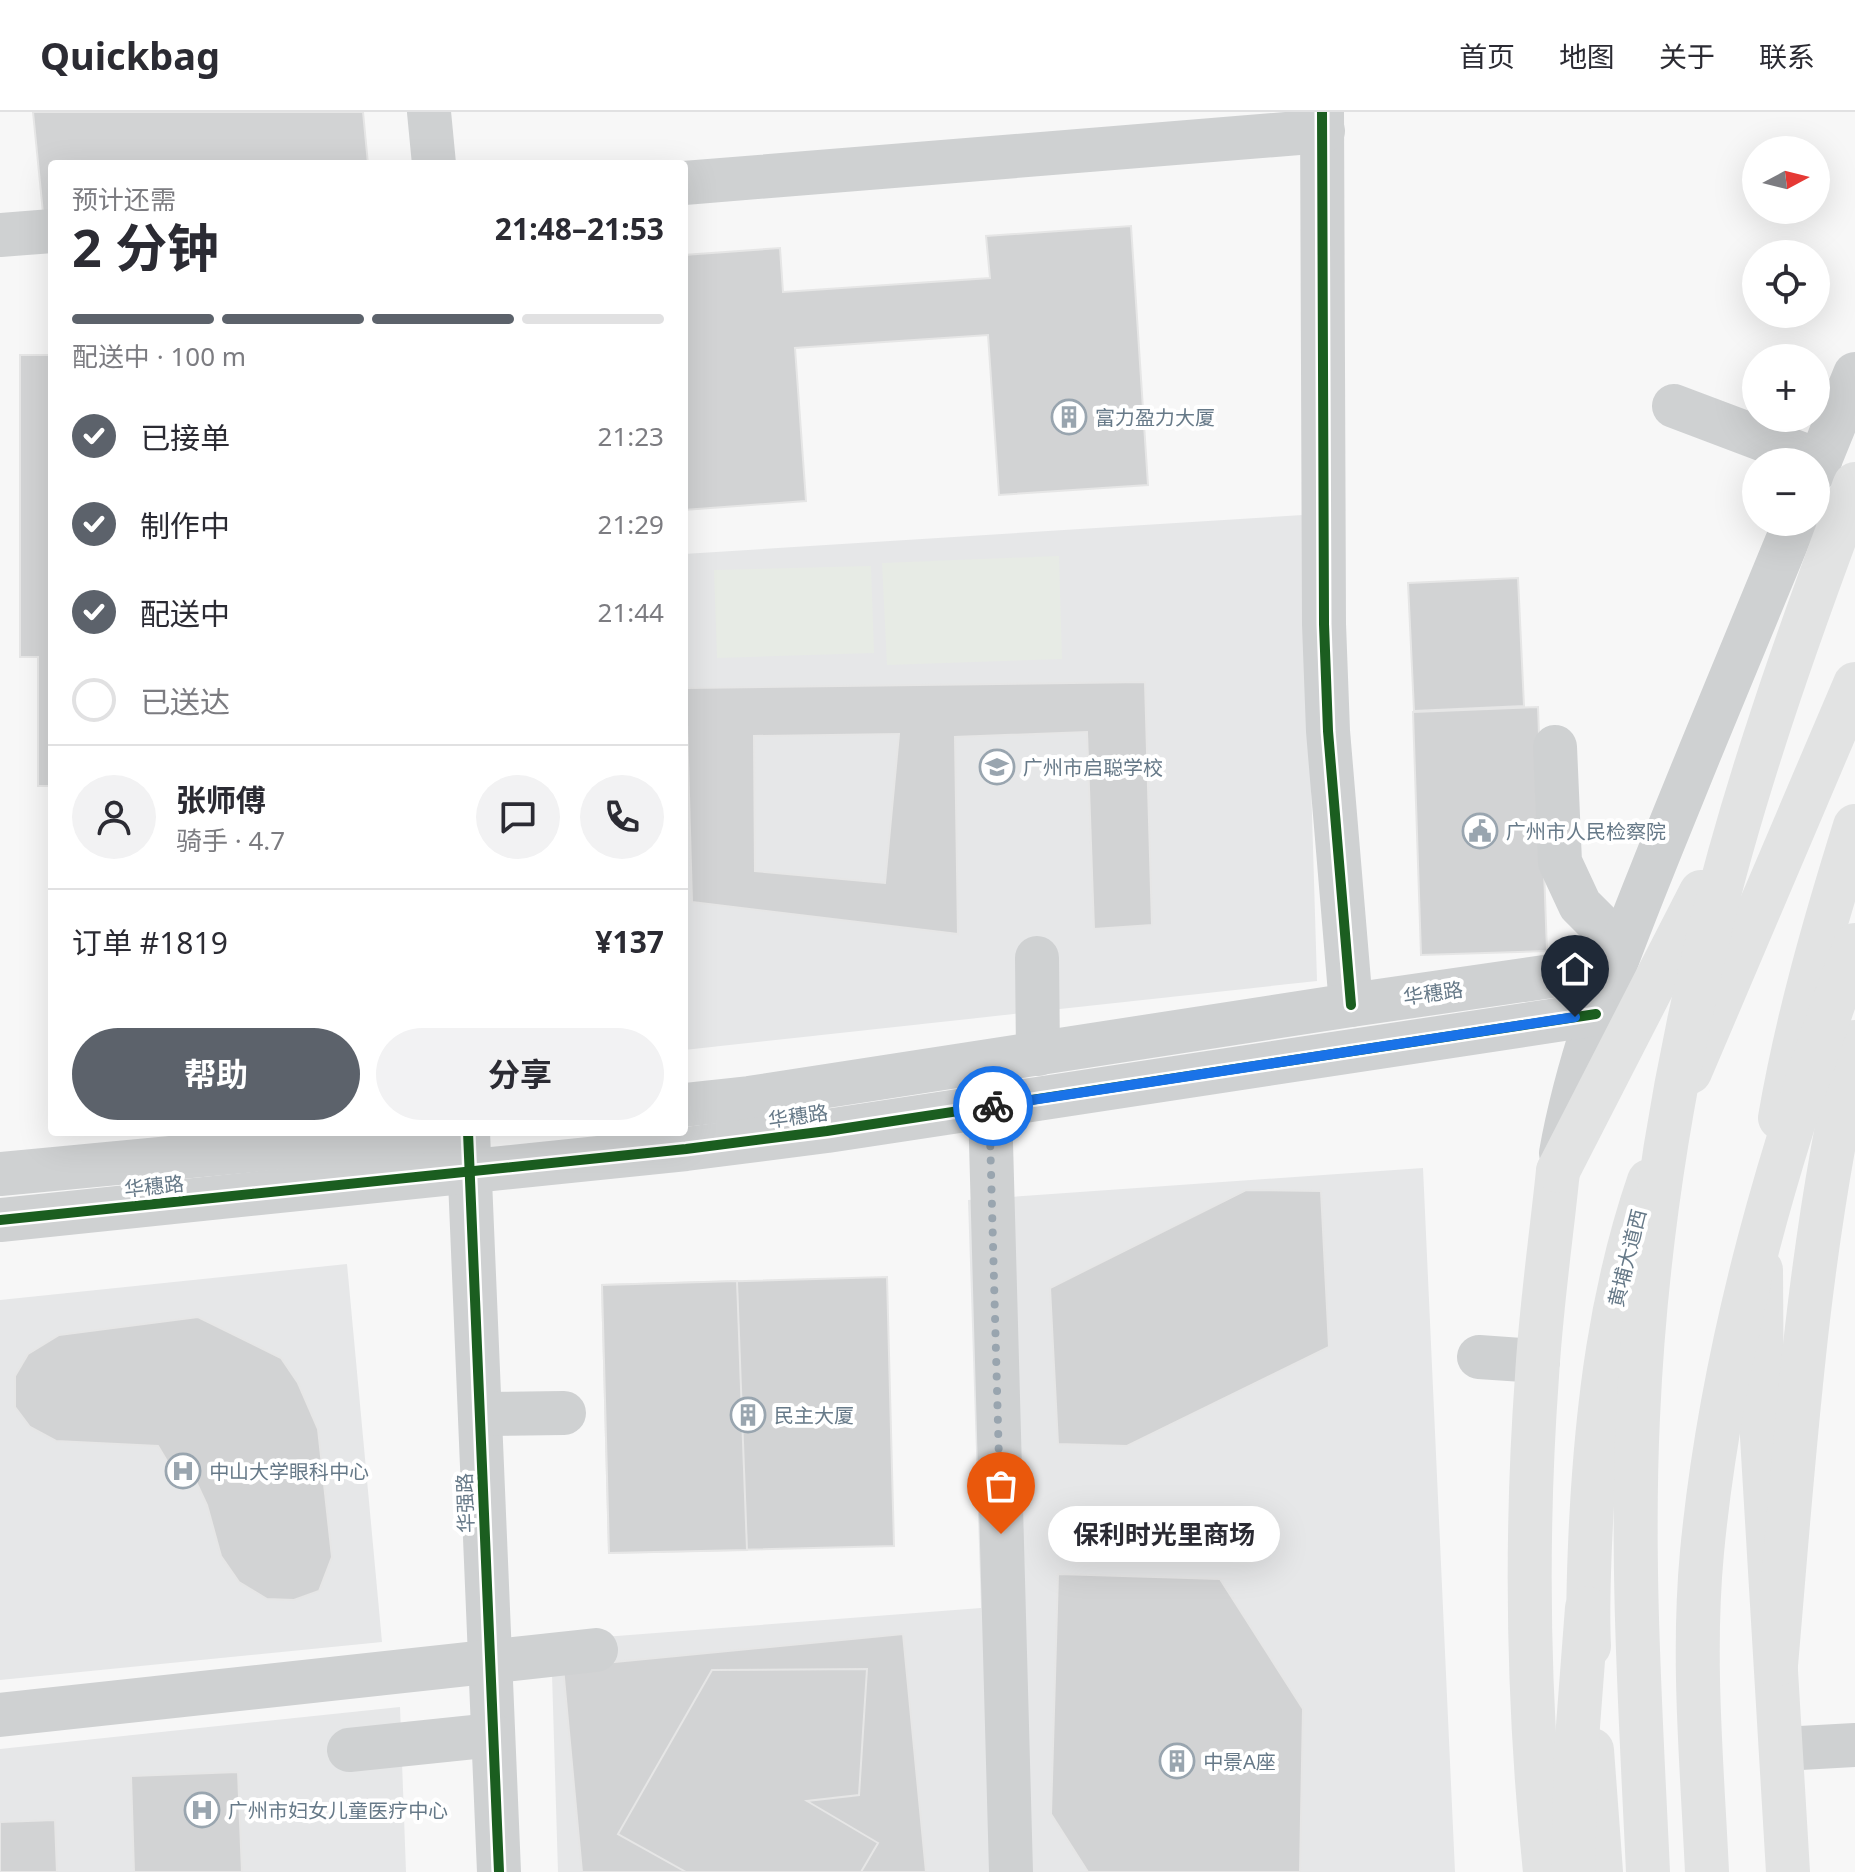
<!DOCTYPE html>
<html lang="zh">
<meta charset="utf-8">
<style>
:root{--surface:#fff;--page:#f2f2f3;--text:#2b2b33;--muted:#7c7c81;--line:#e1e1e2;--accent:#5c626b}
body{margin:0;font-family:"Noto Sans","Noto Sans SC",sans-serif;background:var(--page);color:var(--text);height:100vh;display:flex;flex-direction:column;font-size:30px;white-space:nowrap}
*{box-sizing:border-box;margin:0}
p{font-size:26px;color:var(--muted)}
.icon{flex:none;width:44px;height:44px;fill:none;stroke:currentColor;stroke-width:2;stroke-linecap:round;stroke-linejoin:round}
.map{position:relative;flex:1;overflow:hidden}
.sheet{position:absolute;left:48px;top:48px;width:640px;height:976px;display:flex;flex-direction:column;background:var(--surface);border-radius:8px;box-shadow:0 8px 32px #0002}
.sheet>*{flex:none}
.needle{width:52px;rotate:83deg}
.controls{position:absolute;left:1742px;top:24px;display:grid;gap:16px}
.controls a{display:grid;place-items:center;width:88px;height:88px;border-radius:50%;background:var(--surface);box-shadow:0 8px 32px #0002;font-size:40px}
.pin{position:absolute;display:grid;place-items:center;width:68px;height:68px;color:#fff;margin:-82px -34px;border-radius:50% 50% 50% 0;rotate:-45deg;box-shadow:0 0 8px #0007}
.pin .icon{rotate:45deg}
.courier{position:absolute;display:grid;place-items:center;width:80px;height:80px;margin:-40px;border:6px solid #1a73e8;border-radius:50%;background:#fff;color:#222;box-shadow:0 2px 10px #0007}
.bubble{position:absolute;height:56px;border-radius:28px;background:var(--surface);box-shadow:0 8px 32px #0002;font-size:26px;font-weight:700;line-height:56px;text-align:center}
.head em{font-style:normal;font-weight:700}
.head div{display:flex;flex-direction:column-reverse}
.head{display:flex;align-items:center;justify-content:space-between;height:136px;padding:0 24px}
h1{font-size:52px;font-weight:700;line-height:60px}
.bar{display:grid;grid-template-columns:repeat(4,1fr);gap:12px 8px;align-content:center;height:96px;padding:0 24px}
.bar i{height:10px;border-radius:6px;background:var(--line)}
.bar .on{background:var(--accent)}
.bar p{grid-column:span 4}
.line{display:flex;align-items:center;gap:20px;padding:0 24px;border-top:2px solid var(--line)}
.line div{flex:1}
.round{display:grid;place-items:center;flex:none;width:84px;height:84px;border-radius:42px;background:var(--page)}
ol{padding:0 24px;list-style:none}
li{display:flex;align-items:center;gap:24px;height:88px}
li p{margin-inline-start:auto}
li .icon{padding:8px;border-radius:50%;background:var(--accent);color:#fff;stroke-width:4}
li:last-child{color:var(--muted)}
li i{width:44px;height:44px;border:4px solid var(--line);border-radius:50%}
.primary-button{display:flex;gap:16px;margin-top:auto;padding:16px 24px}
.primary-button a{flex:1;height:92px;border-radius:48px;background:var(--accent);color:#fff;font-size:32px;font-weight:700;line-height:92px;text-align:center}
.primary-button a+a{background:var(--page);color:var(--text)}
header{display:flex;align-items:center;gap:48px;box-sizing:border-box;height:112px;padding:0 40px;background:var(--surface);border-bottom:2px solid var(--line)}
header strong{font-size:38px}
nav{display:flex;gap:44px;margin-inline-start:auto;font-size:28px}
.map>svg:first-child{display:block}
.built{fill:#e6e7e8}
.grass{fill:#e7ebe5}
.building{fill:#d2d3d4;stroke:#e6e6e6;stroke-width:2;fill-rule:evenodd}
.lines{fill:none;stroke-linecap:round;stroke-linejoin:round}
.minor{stroke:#cfd1d2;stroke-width:44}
.major{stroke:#e2e3e3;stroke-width:44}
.highway{stroke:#e2e3e3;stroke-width:44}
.cycleway-casing{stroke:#fff;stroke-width:15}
.cycleway{stroke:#1b5e20;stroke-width:10}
.done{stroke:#99a5af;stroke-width:8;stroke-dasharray:0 14.4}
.route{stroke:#1a73e8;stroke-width:10}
.labels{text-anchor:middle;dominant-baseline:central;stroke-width:8;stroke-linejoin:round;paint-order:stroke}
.poi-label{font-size:20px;fill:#667988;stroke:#fff;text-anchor:start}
.street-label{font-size:20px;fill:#667988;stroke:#fff}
</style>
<header>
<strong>Quickbag</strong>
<nav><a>首页</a><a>地图</a><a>关于</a><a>联系</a></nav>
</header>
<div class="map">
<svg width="1855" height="1760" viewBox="0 0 1855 1760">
<rect width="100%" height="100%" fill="#f7f7f7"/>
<g class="built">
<polygon points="1303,403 1317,869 684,938 684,442"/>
<polygon points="1423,1056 1455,1760 558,1760 551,1529 981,1496 968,1088"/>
<polygon points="347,1152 382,1530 0,1568 0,1188"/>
<polygon points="400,1595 406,1760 0,1760 0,1637"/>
</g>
<g class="grass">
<polygon points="1059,444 1062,547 887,553 882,451"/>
<polygon points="871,454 874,541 717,546 714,458"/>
</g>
<g class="building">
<polygon points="33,0 363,0 368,52 52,52 52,100 43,101"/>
<polygon points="1131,114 1148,373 999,383 988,223 795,236 806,389 684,398 684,143 780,136 783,180 990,166 986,124"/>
<polygon points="20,243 52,243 52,674 38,674 38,545 20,545"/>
<polygon points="1518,466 1524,594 1414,599 1408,471"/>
<path d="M1145 570 1152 813 1094 817 1087 620 955 625 958 822 692 790 686 576ZM899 622 885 771 755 759 754 624Z"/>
<polygon points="1538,595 1547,839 1421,843 1413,600"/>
<polygon points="1246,1078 1321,1079 1329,1235 1127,1334 1058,1332 1050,1176"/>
<polygon points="887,1165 894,1434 609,1441 602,1173"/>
<polygon points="737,1169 747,1438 609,1441 602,1173"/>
<polygon points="198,1205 281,1246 298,1271 318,1317 332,1445 319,1479 294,1488 267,1487 239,1470 221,1444 207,1393 193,1363 170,1354 158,1334 56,1329 30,1315 15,1295 15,1264 28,1242 59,1223"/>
<polygon points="1058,1462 1220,1467 1303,1597 1300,1760 1088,1760 1051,1702"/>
<polygon points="903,1522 926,1760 582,1760 563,1555"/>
<polygon points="867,1557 859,1683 807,1689 878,1731 861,1760 686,1760 618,1722 712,1558"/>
<polygon points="238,1660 242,1760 134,1760 131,1664"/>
<polygon points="55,1708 57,1760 0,1760 0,1710"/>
</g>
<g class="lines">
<g class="minor">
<polyline points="429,0 434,52"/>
<polyline points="1322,0 1324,512 1328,619 1351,893"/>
<polyline points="684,71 1323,19"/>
<polyline points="0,123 52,119"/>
<polyline points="1674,294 1820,349"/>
<polyline points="1816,358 1855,262"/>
<polyline points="1555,635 1560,750 1580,793 1621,834"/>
<polyline points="1037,846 1038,942"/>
<polyline points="684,993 749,986 1351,893 1613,855"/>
<polyline points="990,994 1011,1760"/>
<polyline points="468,1020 499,1760"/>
<path d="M1561 1041C1580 934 1621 836 1661 736 1705 627 1750 518 1795 410"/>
<polyline points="0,1062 445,1020"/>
<polyline points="0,1108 686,1037 827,1019 1596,902"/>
<polyline points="1479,1245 1538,1249"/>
<polyline points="480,1302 564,1301"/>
<polyline points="0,1603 596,1538"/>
<polyline points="1782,1637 1855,1633"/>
<polyline points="349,1638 493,1623"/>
</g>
<g class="major">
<polyline points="1690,960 1855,572"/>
<path d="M1780 1006C1797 907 1825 810 1855 714"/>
<polyline points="1761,1158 1762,1325 1788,1760"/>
<path d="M1589 1534C1587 1493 1589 1452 1591 1411 1597 1294 1611 1180 1649 1069"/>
<polyline points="1592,1638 1601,1760"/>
<path d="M1545 1760C1528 1596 1525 1429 1537 1264 1541 1195 1551 1127 1558 1059"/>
</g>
<g class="highway">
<polyline points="1558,1059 1701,780"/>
<path d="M1776 1553C1794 1345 1807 1134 1855 930"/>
<polyline points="1573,1760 1576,1640 1587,1496"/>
<path d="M1648 1760C1641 1608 1631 1456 1638 1305 1645 1144 1670 982 1708 826 1745 672 1799 521 1855 372"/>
<path d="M1707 1760C1702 1654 1692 1546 1702 1440 1722 1232 1782 1028 1855 833"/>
</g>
<g class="cycleway-casing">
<g id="cycleway">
<polyline points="1322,0 1324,512 1328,619 1351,893"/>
<polyline points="468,1020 499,1760"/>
<polyline points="0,1108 686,1037 827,1019 1596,902"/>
</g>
</g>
<use href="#cycleway" class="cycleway"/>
</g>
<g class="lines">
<polyline class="done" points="993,994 990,994 990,1023 1001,1422"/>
<polyline class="route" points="993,994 1575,905"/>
</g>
<defs>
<g id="building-ring" transform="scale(1.8)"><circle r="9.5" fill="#fff" stroke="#99a5af" stroke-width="1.5"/><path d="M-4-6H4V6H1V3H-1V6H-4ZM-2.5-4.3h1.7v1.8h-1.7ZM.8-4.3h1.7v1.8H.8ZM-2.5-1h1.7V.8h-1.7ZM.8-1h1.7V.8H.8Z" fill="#99a5af"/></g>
<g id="school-ring" transform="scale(1.8)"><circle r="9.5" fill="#fff" stroke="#99a5af" stroke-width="1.5"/><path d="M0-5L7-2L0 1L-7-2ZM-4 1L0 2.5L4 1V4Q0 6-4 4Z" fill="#99a5af"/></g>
<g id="civic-ring" transform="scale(1.8)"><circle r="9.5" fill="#fff" stroke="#99a5af" stroke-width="1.5"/><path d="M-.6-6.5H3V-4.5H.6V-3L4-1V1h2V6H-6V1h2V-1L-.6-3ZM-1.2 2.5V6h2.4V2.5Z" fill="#99a5af"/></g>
<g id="hospital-ring" transform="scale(1.8)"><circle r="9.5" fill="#fff" stroke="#99a5af" stroke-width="1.5"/><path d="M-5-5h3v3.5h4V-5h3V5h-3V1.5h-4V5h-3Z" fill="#99a5af"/></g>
</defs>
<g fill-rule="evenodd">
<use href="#building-ring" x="1069" y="305"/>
<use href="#school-ring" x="997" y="655"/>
<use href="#civic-ring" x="1480" y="719"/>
<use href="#building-ring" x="748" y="1303"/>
<use href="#hospital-ring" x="183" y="1359"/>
<use href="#building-ring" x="1177" y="1649"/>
<use href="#hospital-ring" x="202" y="1698"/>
</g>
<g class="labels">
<g class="poi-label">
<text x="1095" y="305">富力盈力大厦</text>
<text x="1023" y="655">广州市启聪学校</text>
<text x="1506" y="719">广州市人民检察院</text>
<text x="774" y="1303">民主大厦</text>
<text x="209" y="1359">中山大学眼科中心</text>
<text x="1203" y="1649">中景A座</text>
<text x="228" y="1698">广州市妇女儿童医疗中心</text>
</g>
<g class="street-label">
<text transform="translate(1433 881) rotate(-8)">华穗路</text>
<text transform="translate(798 1004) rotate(-8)">华穗路</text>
<text transform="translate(154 1074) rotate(-6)">华穗路</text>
<text transform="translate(1627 1146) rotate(-76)">黄埔大道西</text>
<text transform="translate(465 1391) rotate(-92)">华强路</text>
</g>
</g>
</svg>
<div class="controls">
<a><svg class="needle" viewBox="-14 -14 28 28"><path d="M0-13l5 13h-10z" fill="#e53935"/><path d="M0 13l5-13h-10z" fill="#7c7c81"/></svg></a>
<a><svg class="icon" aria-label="locate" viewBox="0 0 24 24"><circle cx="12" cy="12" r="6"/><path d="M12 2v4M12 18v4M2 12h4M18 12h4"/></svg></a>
<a>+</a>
<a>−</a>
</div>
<div class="pin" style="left:1001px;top:1422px;background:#ea580c"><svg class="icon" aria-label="bag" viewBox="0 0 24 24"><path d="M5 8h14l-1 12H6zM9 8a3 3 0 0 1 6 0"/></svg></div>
<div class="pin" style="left:1575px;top:905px;background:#1f2937"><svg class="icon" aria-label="home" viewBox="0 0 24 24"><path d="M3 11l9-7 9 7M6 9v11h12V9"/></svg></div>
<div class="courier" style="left:993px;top:994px"><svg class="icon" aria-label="bike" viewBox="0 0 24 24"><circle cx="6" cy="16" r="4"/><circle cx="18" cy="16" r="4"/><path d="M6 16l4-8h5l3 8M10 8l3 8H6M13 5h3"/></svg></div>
<div class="bubble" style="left:1048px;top:1394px;width:232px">保利时光里商场</div>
<section class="sheet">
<div class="head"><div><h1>2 分钟</h1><p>预计还需</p></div><em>21:48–21:53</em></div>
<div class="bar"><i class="on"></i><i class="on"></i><i class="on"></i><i></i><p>配送中 · 100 m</p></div>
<ol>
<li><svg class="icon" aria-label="check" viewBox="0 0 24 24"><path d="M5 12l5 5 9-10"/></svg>已接单<p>21:23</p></li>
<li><svg class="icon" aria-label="check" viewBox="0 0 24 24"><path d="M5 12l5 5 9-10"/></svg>制作中<p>21:29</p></li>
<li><svg class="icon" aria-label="check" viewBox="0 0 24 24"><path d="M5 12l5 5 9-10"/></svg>配送中<p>21:44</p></li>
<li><i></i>已送达</li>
</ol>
<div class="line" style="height:144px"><a class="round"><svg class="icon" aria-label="person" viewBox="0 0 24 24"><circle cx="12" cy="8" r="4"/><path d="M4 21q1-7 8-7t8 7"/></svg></a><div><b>张师傅</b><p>骑手 · 4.7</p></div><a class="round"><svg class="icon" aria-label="chat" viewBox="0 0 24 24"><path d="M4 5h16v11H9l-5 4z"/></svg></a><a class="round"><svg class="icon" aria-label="phone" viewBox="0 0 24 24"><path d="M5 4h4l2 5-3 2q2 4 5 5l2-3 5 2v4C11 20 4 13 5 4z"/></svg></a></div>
<div class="line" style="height:104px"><div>订单 #1819</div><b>¥137</b></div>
<div class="primary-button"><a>帮助</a><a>分享</a></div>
</section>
</div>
